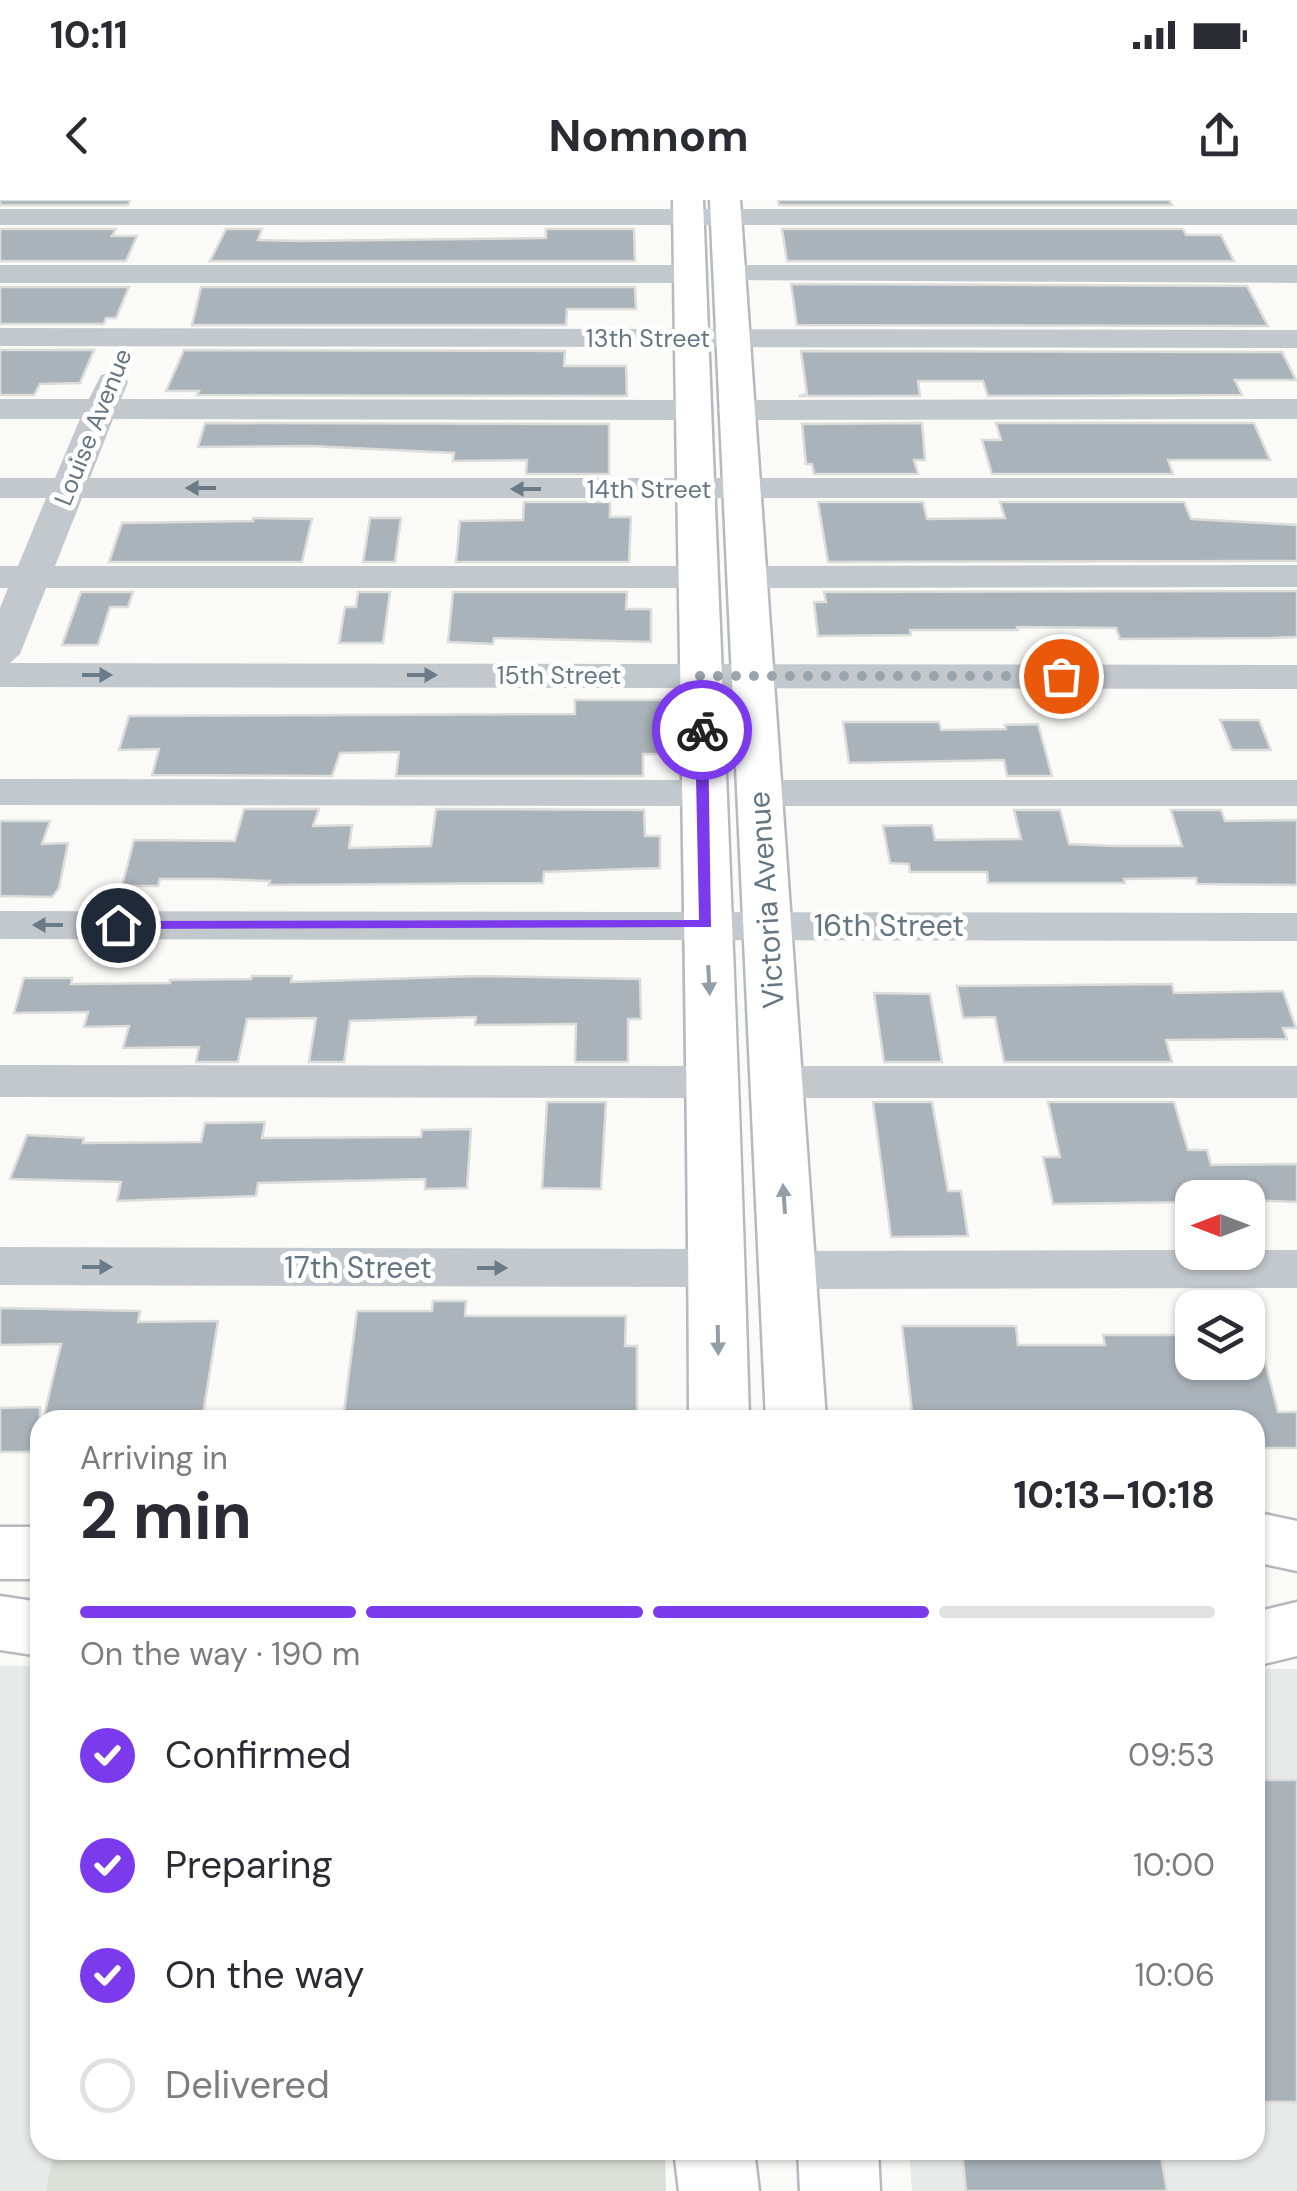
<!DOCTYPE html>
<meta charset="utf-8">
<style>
:root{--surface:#fff;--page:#f7f7f7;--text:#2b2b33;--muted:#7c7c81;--line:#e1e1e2;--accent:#7c3aed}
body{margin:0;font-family:"DM Sans",sans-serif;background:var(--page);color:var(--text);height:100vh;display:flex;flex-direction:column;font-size:38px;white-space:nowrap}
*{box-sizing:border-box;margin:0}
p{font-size:32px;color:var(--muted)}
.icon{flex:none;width:55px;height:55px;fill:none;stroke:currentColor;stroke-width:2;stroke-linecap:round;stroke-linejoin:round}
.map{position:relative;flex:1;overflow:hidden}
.panel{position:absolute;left:30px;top:1210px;width:1235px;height:750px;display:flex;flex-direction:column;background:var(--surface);border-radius:30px;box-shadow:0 2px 8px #0004}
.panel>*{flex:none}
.needle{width:65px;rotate:270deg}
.fabs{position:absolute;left:1175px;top:980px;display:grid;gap:20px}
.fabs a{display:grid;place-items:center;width:90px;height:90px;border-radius:20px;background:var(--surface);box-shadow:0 2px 8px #0004;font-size:50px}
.pin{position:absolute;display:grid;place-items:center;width:85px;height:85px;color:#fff;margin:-42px;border:5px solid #fff;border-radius:50%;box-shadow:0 2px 10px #0007}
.courier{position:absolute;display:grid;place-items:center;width:100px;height:100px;margin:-50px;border:8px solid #7c3aed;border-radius:50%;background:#fff;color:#222;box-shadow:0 2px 12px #0007}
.headline em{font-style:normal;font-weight:700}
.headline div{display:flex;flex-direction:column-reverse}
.headline{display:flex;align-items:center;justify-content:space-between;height:170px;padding:0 50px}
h1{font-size:65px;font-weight:700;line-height:75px}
.bar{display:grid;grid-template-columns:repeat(4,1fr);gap:15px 10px;align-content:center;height:120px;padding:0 50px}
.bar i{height:12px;border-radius:8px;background:var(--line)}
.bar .on{background:var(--accent)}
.bar p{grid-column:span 4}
ol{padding:0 50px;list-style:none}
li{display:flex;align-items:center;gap:30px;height:110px}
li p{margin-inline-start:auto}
li .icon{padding:10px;border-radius:50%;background:var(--accent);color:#fff;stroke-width:4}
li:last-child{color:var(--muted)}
li i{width:55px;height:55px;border:5px solid var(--line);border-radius:50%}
.status{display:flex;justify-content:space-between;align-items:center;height:70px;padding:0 50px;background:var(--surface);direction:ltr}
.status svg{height:28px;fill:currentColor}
header{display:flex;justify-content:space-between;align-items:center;height:130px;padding:0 50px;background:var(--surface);font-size:45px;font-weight:700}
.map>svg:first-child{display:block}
.built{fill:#e8e9e9}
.green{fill:#dadfd7}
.building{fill:#aab3b9;stroke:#dcdcda;stroke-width:2.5}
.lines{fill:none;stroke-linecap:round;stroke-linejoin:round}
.major-casing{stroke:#b5babe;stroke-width:5}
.minor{fill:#c3c8cc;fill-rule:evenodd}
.major{fill:#fff;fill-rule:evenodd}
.oneway{fill:#6a7a87}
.oneway2{fill:#939fa8}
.route{fill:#7c3aed}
.done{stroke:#99a4ac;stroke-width:10;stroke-dasharray:0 18}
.labels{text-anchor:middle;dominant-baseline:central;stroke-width:10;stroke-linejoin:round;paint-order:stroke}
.far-street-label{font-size:25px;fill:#657683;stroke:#fff}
.street-label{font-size:30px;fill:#657683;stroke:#fff}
</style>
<div class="status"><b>10:11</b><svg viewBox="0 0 49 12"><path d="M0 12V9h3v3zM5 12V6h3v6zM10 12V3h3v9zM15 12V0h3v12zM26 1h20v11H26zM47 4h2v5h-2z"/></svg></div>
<header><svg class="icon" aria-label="back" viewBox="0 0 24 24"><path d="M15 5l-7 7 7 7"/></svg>Nomnom<svg class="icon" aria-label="share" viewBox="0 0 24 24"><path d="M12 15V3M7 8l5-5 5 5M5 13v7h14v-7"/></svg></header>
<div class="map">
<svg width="1297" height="1991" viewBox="0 0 1297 1991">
<rect width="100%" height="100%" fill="#fafaf8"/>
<g class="built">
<polygon points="0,1466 40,1466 40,1950 665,1950 665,1991 0,1991"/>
<polygon points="1255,1469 1297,1469 1297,1991 912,1991 909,1950 1255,1950"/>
</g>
<polygon class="green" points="54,1950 665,1950 666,1991 46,1991"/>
<g class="building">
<polygon points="0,0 130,0 128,5 0,5"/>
<polygon points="778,0 1169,0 1172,5 779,5"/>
<polygon points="0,29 116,29 112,36 137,36 126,61 0,61"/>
<polygon points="226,29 262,29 258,40 300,41 546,38 546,29 634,29 635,61 210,61"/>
<polygon points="782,29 1183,29 1186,35 1221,35 1234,61 787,61"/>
<polygon points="791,84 1247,86 1268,126 797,125"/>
<polygon points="0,87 129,87 116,118 106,118 104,124 0,124"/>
<polygon points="201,87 635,87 636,109 567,109 566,125 192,125"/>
<polygon points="0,150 94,150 80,183 40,184 34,195 0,195"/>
<polygon points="184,150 565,151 564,166 626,166 627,196 197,195 199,191 166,191"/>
<polygon points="801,151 1282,152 1296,180 1235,180 1242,195 988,196 983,181 918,181 920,196 799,196 807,194"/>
<polygon points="205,223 609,224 609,274 526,274 527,260 453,261 454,253 310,246 198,247"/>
<polygon points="922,223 925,260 914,260 918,274 814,274 812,264 806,264 802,224"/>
<polygon points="996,223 1254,223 1270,260 1168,260 1173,274 992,274 982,240 1001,240"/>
<polygon points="524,302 610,302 610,317 631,317 629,362 456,362 460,321 523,320"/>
<polygon points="818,302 923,302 927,319 1005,318 1000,302 1184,302 1191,319 1297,325 1297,361 828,362"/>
<polygon points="253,318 312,319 302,362 109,362 122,323 253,321"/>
<polygon points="370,318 401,318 395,362 363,362"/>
<polygon points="1297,391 1297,437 1269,438 1120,439 1116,428 1017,427 1018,430 910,430 911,435 818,436 814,402 826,402 824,392"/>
<polygon points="81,392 133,392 128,407 110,407 98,445 62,445"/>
<polygon points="358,392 390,392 383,443 339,443 345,407 356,407"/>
<polygon points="453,392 627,392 626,409 651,409 651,442 494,438 493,444 448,442"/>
<polygon points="575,500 665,500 668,554 643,554 643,576 396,576 399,552 340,553 332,576 152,575 159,549 119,550 129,516 575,514"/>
<polygon points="1220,520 1259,520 1271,550 1232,550"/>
<polygon points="843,522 939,522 941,530 1006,529 1005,525 1038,524 1052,576 1007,576 1004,560 849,563"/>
<polygon points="244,609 319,609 313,626 352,625 349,648 431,646 436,609 644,610 645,636 660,636 660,668 544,672 543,683 269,685 270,681 217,679 160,679 158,686 122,686 134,640 235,641"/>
<polygon points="1014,610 1060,610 1069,644 1115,646 1182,646 1171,610 1221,610 1225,621 1297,620 1297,685 1197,684 1196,678 1124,679 1125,683 988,683 987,672 910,672 909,664 890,663 883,626 932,625 935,640 1021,639"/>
<polygon points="0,621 50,621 42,644 68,643 59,688 52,697 0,696"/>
<polygon points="252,776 292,776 291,782 478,776 640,779 641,819 628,819 628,862 575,862 576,824 475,825 476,817 350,821 344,862 309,862 316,818 247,819 238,862 196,862 199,847 123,848 129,826 84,827 88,812 14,813 24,778 72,778 71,784 170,783 170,780 251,779"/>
<polygon points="1172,784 1174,793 1283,791 1296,828 1283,828 1287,839 1166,840 1172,862 1004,862 995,817 963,818 957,786"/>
<polygon points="874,793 930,794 942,862 884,862"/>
<polygon points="547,902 606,902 601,989 542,988"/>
<polygon points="873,902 932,902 948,991 961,991 968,1036 891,1037"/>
<polygon points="1048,902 1174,902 1188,950 1207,950 1211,965 1297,964 1297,1002 1192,998 1192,1002 1053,1004 1043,957 1060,957"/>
<polygon points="265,922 262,938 421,937 422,930 471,929 467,988 425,989 425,979 258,983 256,996 117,1001 121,982 10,979 27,935 84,938 83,943 201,942 205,923"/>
<polygon points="433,1101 466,1101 465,1116 626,1116 625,1146 637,1146 637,1216 612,1216 612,1220 343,1220 357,1111 432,1111"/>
<polygon points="0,1108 140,1111 138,1122 218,1121 202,1220 43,1220 61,1144 0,1145"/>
<polygon points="902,1126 1016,1126 1018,1145 1105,1145 1103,1135 1192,1135 1192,1162 1248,1162 1248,1135 1258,1135 1278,1212 1297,1212 1297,1248 1255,1248 1255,1220 913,1220"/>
<polygon points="40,1207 40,1252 0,1252 0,1208"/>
<rect x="1255" y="1580" width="42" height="322"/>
<polygon points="962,1950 1160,1950 1167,1991 966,1991"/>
</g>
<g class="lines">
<g class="major-casing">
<g id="major">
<path d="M673 0H703C718 407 738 813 749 1220H689C688 813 678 407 673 0Z"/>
<polygon points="710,0 740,0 826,1220 766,1220"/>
<polygon points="1255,1312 1297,1321 1297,1371 1255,1362"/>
<rect x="0" y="1327" width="40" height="52"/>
<polygon points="0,1396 40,1402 40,1456 0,1450"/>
<polygon points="1297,1402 1297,1456 1255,1466 1255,1412"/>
<polygon points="674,1950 754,1950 759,1991 679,1991"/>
<polygon points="798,1950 878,1950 880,1991 800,1991"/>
</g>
</g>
<g class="minor">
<rect x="0" y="9" width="1297" height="16"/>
<polygon points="0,65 690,65 701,68 705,74 701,80 690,83 0,83"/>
<polygon points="729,65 1297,65 1297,83 718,80 714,74 718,68"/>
<polygon points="0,128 1297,130 1297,148 0,146"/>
<polygon points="112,172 123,175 128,182 121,199 692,200 704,203 709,210 704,217 692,220 113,219 90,278 1297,278 1297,298 82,298 55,366 697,366 710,369 716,377 710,385 697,388 46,388 20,454 10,463 1297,465 1297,489 0,487 0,408 8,388 0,388 0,366 18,366 46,298 0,298 0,278 55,278 80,219 0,219 0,199 89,199 101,175"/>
<polygon points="1297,199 1297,219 735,220 723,217 718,210 723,203 735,200"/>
<polygon points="1297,365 1297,387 747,388 734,385 728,377 734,369 747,366"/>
<polygon points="0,579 703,580 718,584 724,593 718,602 703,606 0,605"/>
<polygon points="759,580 1297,580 1297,606 759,606 744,602 738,593 744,584"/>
<polygon points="0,711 1297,713 1297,741 0,739"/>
<polygon points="0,865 714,866 732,871 739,882 732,893 714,898 0,897"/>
<polygon points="777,866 1297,866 1297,898 777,898 759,893 752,882 759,871"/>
<polygon points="0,1047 717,1049 736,1054 744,1068 736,1082 717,1087 0,1085"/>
<polygon points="1192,1050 1297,1050 1297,1088 789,1089 770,1084 762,1070 770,1056 789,1051"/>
</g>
<use href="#major" class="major"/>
</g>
<defs><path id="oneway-solid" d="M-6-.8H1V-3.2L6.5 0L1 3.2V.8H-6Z" transform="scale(2.5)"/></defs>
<g class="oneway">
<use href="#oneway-solid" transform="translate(201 288) rotate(-180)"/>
<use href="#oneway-solid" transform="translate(526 289) rotate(-180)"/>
<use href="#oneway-solid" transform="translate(97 475)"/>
<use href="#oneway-solid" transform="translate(422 475)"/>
<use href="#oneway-solid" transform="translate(48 725) rotate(180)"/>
<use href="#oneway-solid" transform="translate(97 1067)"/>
<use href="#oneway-solid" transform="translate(492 1068)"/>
</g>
<g class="oneway2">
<use href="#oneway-solid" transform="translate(709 780) rotate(87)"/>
<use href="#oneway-solid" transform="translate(784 999) rotate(-94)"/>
<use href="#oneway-solid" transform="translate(718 1140) rotate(89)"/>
</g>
<polygon class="route" points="702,526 708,530 711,727 118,729 111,725 118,721 699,720 695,530"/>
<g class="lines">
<polyline class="done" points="702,530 700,476 1061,476"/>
</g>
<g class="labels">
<g class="far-street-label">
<text x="648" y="138">13th Street</text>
<text transform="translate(93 227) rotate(-68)">Louise Avenue</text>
<text x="649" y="289">14th Street</text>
<text x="559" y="475">15th Street</text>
</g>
<g class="street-label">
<text transform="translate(766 700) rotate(-94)">Victoria Avenue</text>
<text x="889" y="725">16th Street</text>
<text x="358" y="1067">17th Street</text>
</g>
</g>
</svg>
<div class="fabs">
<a><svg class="needle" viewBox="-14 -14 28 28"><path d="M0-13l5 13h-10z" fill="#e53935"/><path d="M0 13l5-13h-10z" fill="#7c7c81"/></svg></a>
<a><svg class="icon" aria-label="layers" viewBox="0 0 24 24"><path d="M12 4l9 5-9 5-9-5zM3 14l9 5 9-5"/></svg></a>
</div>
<div class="pin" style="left:1061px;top:476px;background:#ea580c"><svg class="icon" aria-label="bag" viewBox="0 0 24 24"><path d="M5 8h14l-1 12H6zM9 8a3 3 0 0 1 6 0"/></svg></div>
<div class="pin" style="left:118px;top:725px;background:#1f2937"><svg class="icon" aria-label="home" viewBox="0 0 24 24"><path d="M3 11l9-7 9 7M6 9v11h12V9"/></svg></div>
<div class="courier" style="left:702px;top:530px"><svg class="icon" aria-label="bike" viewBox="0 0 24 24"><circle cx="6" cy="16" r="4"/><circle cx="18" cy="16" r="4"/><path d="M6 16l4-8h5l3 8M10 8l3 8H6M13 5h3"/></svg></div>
<section class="panel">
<div class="headline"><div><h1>2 min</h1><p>Arriving in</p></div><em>10:13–10:18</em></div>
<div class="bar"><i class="on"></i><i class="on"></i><i class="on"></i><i></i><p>On the way · 190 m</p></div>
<ol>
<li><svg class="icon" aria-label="check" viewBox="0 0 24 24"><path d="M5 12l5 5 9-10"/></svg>Confirmed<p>09:53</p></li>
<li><svg class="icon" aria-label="check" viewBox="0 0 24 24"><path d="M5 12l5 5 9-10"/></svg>Preparing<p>10:00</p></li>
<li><svg class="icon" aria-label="check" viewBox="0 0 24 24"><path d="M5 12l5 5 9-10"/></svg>On the way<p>10:06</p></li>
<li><i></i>Delivered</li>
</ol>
</section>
</div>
